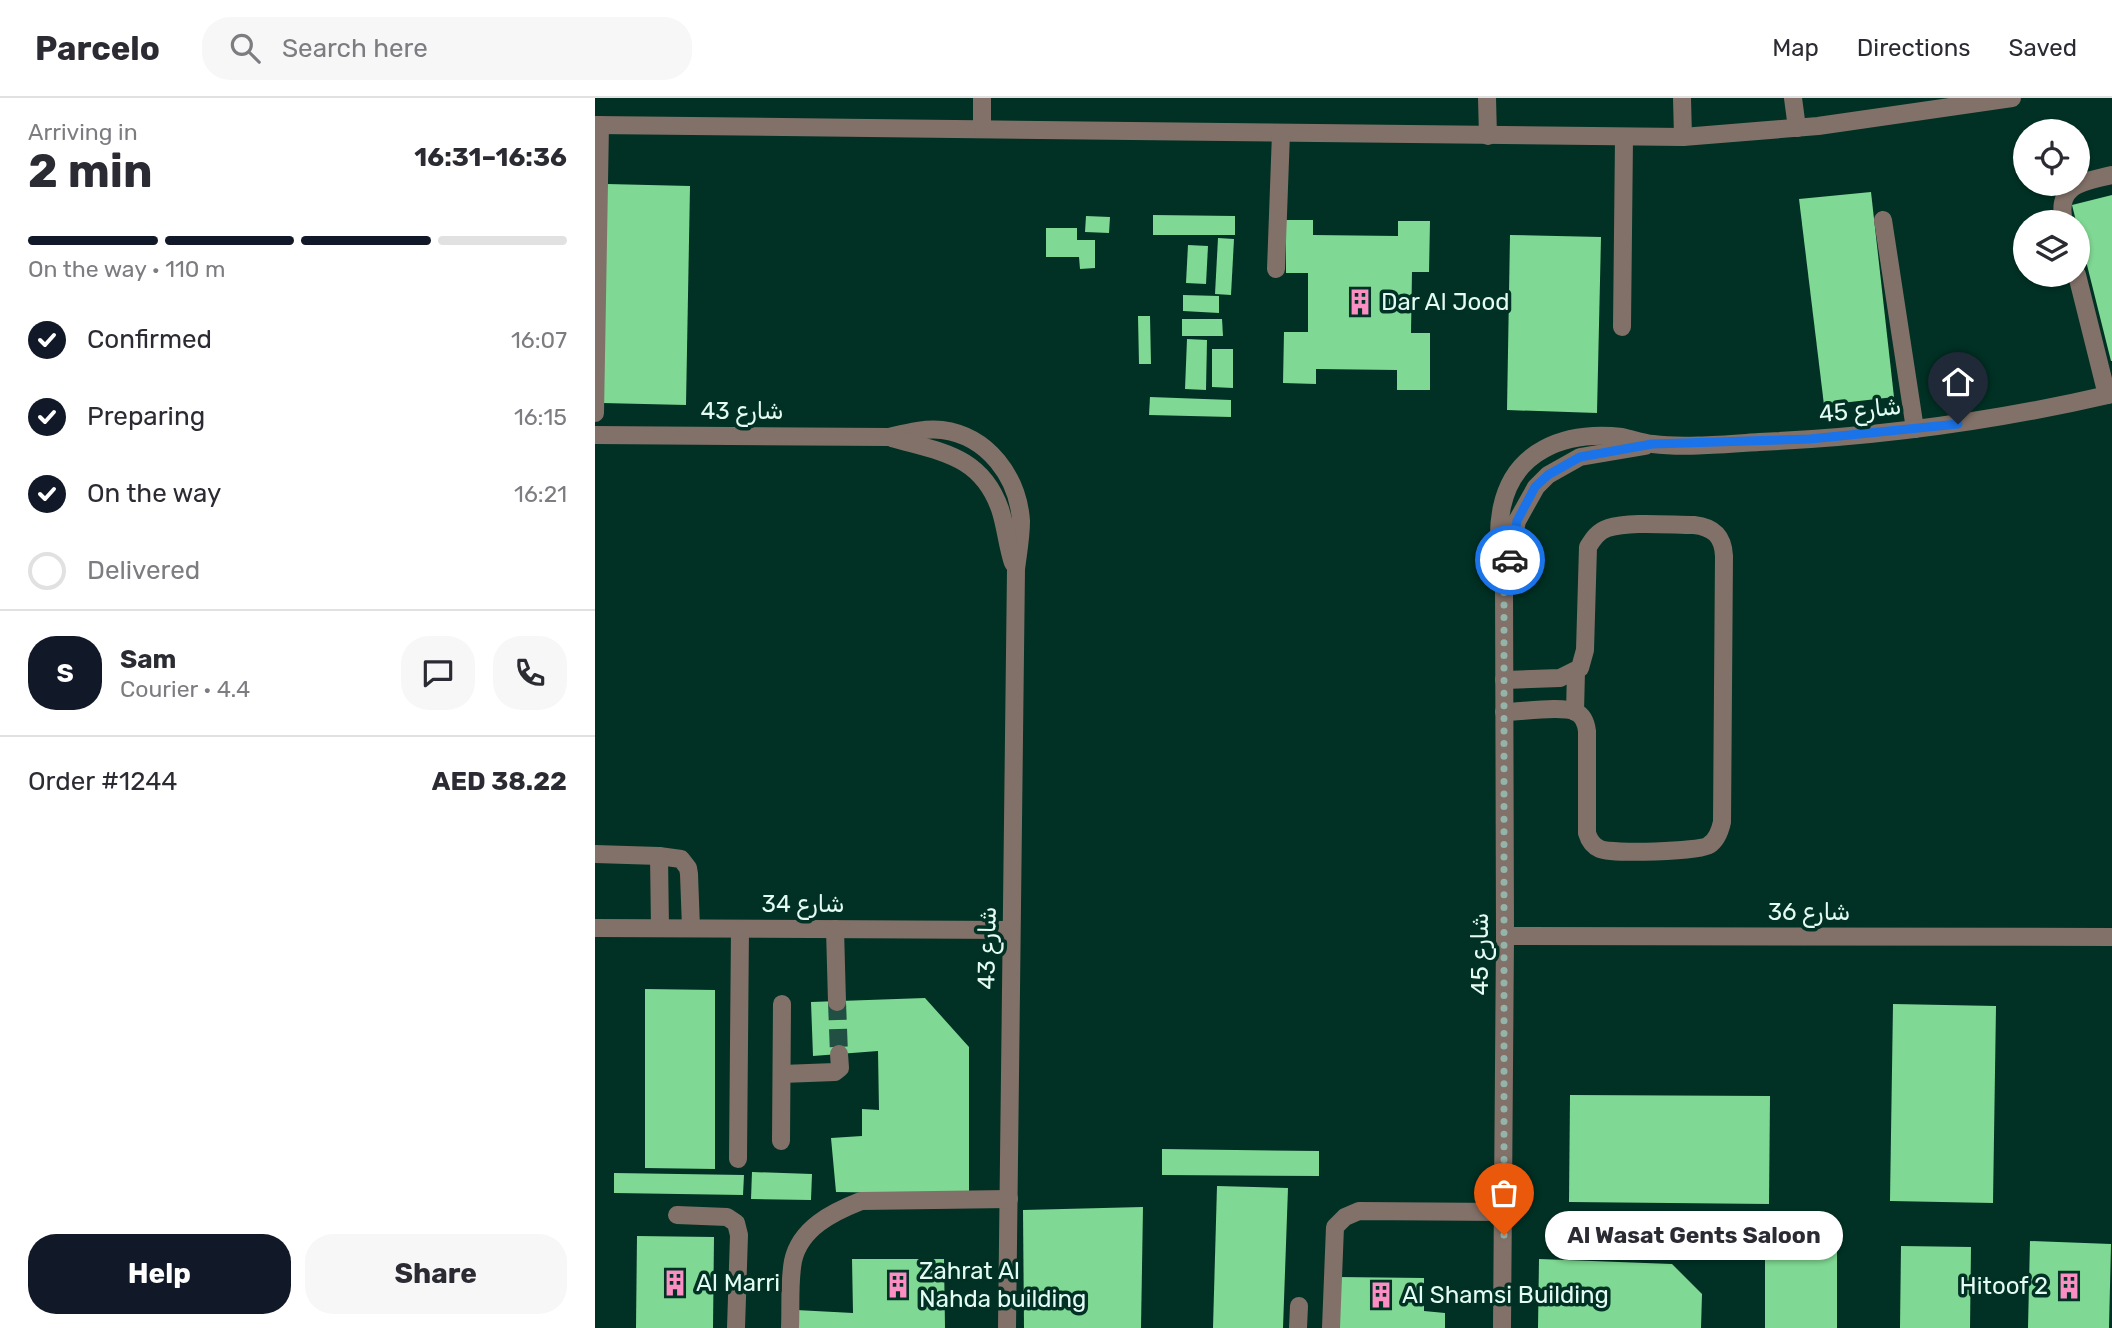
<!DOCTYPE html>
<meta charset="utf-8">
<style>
:root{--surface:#fff;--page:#f7f7f7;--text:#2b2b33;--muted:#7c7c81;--line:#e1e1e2;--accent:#111827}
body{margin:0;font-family:Rubik,"Noto Sans Arabic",sans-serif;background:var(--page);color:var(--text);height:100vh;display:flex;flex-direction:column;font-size:26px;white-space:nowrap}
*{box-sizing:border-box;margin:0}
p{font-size:23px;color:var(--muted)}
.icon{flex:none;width:38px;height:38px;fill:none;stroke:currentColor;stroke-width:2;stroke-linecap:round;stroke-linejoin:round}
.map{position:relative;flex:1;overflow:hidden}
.details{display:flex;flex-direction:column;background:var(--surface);width:595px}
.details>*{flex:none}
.tools{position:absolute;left:1418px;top:21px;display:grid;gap:14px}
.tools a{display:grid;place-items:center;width:77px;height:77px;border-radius:50%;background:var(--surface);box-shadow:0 2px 5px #0004;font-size:35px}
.pin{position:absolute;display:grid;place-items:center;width:60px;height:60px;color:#fff;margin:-72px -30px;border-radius:50% 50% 50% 0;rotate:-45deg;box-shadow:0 0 7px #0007}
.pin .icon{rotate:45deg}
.courier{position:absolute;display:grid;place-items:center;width:70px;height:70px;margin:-35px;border:5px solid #1a73e8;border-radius:50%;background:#fff;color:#222;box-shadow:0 2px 9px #0007}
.bubble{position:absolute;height:49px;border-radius:24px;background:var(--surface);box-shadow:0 2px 5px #0004;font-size:23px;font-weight:700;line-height:49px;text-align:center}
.summary em{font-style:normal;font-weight:700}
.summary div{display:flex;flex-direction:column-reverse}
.summary{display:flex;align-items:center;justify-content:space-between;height:119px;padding:0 28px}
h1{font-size:46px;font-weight:700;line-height:52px}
.bar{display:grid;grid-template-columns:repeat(4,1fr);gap:10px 7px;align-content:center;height:84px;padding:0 28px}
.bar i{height:9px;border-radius:5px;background:var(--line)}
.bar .selected{background:var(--accent)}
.bar p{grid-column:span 4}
.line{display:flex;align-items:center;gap:18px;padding:0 28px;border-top:2px solid var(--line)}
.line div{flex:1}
.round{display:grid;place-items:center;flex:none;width:74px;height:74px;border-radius:28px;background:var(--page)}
ol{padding:0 28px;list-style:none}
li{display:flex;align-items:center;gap:21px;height:77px}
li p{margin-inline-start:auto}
li .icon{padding:7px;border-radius:50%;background:var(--accent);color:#fff;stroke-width:4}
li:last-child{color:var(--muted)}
li i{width:38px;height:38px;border:4px solid var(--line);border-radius:50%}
.cta{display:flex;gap:14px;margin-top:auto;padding:14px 28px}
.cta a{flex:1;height:80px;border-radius:28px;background:var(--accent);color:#fff;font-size:28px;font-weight:700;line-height:80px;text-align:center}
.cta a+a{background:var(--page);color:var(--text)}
header{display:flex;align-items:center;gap:42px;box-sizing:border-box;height:98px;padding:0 35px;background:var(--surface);border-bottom:2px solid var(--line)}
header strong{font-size:33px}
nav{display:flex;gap:38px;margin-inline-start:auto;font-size:24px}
.search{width:490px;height:63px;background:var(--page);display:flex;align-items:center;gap:18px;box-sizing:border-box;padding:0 24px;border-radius:28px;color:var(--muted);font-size:26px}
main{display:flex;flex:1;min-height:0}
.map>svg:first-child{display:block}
.building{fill:#7fd893}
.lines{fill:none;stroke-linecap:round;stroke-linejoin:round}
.minor-tunnel{stroke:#224f43;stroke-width:18;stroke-dasharray:18 9;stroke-linecap:butt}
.minor{stroke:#827168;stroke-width:18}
.done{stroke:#94b4aa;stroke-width:7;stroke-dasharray:0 12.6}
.route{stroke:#1a73e8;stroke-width:9}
.labels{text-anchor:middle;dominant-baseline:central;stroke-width:7;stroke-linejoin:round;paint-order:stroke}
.poi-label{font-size:24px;fill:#e3fbf2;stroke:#003124;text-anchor:start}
.street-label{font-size:24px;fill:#e3fbf2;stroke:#003124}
</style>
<header>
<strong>Parcelo</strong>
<div class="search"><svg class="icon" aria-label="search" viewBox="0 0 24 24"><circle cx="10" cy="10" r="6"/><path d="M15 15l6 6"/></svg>Search here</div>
<nav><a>Map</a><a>Directions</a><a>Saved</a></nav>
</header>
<main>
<section class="details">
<div class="summary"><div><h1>2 min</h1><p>Arriving in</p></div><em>16:31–16:36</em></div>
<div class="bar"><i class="selected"></i><i class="selected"></i><i class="selected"></i><i></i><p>On the way · 110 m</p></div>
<ol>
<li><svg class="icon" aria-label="check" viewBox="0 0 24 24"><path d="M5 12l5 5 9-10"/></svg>Confirmed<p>16:07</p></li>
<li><svg class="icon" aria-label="check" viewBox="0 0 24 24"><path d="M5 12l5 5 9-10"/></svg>Preparing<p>16:15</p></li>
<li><svg class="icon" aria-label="check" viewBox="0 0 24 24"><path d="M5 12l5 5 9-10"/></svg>On the way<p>16:21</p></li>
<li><i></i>Delivered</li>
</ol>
<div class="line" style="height:126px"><b class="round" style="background:var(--accent);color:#fff">S</b><div><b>Sam</b><p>Courier · 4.4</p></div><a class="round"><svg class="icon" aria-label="chat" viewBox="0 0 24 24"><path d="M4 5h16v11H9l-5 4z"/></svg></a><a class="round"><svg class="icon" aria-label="phone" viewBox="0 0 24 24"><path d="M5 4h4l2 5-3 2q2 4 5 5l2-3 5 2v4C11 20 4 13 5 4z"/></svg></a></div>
<div class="line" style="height:91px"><div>Order #1244</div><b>AED 38.22</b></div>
<div class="cta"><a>Help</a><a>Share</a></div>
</section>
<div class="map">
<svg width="1517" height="1230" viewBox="0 0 1517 1230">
<rect width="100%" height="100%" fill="#003124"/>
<g class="building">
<polygon points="12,86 95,88 91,307 7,305"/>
<polygon points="1276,94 1299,299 1229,307 1204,101"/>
<polygon points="1517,97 1517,263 1516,263 1477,107"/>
<polygon points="558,117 640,118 640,137 558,137"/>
<polygon points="491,118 515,119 514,135 490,134"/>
<polygon points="691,122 718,122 718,137 803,138 803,123 835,123 834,174 817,174 816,235 835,235 835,292 802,292 802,272 721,271 721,286 688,285 689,234 713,234 713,175 691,175"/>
<polygon points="451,130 482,130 482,142 500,142 500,170 485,171 484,159 451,159"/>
<polygon points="915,137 1006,139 1002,315 912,312"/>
<polygon points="623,140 639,141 636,197 620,196"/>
<polygon points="593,147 613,148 611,186 591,185"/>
<polygon points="588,197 624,198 624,215 588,213"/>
<polygon points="543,218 555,218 556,266 544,266"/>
<polygon points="587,221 627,221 628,238 587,238"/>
<polygon points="592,241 612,242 611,292 590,291"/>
<polygon points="617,251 638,251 638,290 617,289"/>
<polygon points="555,299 636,302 636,319 554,317"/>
<polygon points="50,891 120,892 120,1071 50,1070"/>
<polygon points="330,900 374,949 374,1096 241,1094 236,1040 267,1038 267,1011 284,1012 283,953 218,958 216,904"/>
<polygon points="1298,906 1401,908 1398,1105 1295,1103"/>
<polygon points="975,997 1175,998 1174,1106 974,1104"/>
<polygon points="567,1051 724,1053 724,1078 567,1077"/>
<polygon points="157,1074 217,1076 216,1102 156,1101"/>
<polygon points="19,1075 149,1077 148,1097 19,1095"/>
<polygon points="622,1088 693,1090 688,1230 618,1230"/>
<polygon points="548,1109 546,1230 429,1230 428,1112"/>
<polygon points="42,1138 119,1139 118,1230 41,1230"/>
<polygon points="1435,1143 1516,1146 1514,1230 1433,1230"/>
<polygon points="1306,1148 1376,1149 1375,1230 1305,1230"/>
<rect x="1170" y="1151" width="72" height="79"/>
<polygon points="257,1161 349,1161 350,1230 201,1230 201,1212 258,1215"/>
<polygon points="944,1161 1077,1166 1107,1196 1106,1230 943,1230"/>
<polygon points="743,1179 829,1180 829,1213 850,1215 850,1230 743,1230"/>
</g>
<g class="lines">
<polyline class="minor-tunnel" points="242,904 244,956"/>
<g class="minor">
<polyline points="892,0 893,38"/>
<polyline points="1087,0 1088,39"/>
<polyline points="1198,0 1202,30"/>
<polyline points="0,27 1088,39 1223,28 1417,0"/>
<polyline points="387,31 387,0"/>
<polyline points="1288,122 1320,331"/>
<path d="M1469 124C1460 86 1489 84 1517 77"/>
<polyline points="681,171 686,35"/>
<polyline points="1482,177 1512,297"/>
<polyline points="1027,229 1029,40"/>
<polyline points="0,315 5,27"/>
<path d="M0 337 294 339C311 335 329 330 347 332 393 338 423 379 426 423 426 439 423 455 421 471L412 1230"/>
<path d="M297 340C345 354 386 357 405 411 411 429 412 447 418 465"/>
<polyline points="911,476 922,423 941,389 953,377 985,359 1050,348"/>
<path d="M909 582 965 580 985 570 990 552 993 449C998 441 1003 433 1013 430 1034 423 1076 427 1099 427 1118 429 1128 438 1129 458L1127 724C1125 733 1122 742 1114 747 1105 754 1016 756 1005 751 998 748 994 742 992 735V633C991 625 989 618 981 614 967 607 926 614 909 614"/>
<polyline points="980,614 981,573"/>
<polyline points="0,756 64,758 86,761 93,770 94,776 96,830"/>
<polyline points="64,758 65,830"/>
<polyline points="0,830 416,832"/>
<polyline points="240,831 242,904"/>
<polyline points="910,838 1517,839"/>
<polyline points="187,976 240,974 245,970 244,956"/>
<polyline points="186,1043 187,906"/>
<polyline points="143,1061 145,831"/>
<polyline points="82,1117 132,1119 141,1125 144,1137 141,1230"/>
<path d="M195 1230C196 1209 194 1184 198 1163 205 1130 238 1114 266 1103L414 1101"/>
<polyline points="703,1230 704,1208"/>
<polyline points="736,1230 740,1129 750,1119 764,1113 909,1114"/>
<path d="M907 1230 910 838 909 483C899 436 900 377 949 351 973 338 1000 336 1027 339 1037 341 1047 345 1058 346 1088 350 1133 346 1164 344 1283 339 1401 323 1517 296"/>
</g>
</g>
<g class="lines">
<polyline class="done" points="909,1137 909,483 915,462"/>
<polyline class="route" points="915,462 922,423 940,389 953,377 985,359 1057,346 1215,341 1363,326"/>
</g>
<defs>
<g id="building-bare" transform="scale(2.1)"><path d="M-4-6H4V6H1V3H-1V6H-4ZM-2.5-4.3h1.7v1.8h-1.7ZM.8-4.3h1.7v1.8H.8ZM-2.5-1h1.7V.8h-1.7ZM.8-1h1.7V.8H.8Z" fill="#fb8fc4" stroke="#003124" stroke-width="2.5" paint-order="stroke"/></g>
</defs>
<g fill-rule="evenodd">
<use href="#building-bare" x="765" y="204"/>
<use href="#building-bare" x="80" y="1185"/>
<use href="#building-bare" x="303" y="1187"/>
<use href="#building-bare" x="1474" y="1188"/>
<use href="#building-bare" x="786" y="1197"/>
</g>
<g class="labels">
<g class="poi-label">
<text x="786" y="204">Dar Al Jood</text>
<text x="324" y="1173">Zahrat Al<tspan x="324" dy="28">Nahda building</tspan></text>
<text x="101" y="1185">Al Marri</text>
<text x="1453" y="1188" text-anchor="end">Hitoof 2</text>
<text x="807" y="1197">Al Shamsi Building</text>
</g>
<g class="street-label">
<text transform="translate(1265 312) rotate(-6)">شارع 45</text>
<text x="147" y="313">شارع 43</text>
<text x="208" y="806">شارع 34</text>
<text x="1214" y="814">شارع 36</text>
<text transform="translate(392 850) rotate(-89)">شارع 43</text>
<text transform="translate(885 856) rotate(-90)">شارع 45</text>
</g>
</g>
</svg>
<div class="tools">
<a><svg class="icon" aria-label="locate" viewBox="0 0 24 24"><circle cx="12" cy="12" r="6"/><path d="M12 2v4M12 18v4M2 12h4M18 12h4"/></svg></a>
<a><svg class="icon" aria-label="layers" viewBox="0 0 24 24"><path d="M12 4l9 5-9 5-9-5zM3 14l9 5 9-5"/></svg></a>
</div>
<div class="pin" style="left:909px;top:1137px;background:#ea580c"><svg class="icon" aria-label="bag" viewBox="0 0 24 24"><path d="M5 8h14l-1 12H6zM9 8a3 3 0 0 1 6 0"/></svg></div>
<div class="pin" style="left:1363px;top:326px;background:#1f2937"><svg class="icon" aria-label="home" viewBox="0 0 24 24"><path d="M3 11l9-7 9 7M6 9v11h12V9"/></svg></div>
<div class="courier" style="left:915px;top:462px"><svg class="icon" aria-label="car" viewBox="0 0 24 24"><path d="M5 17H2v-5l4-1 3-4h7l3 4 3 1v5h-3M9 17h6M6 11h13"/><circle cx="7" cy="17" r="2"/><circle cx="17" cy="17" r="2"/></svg></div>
<div class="bubble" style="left:950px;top:1113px;width:298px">Al Wasat Gents Saloon</div>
</div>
</main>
